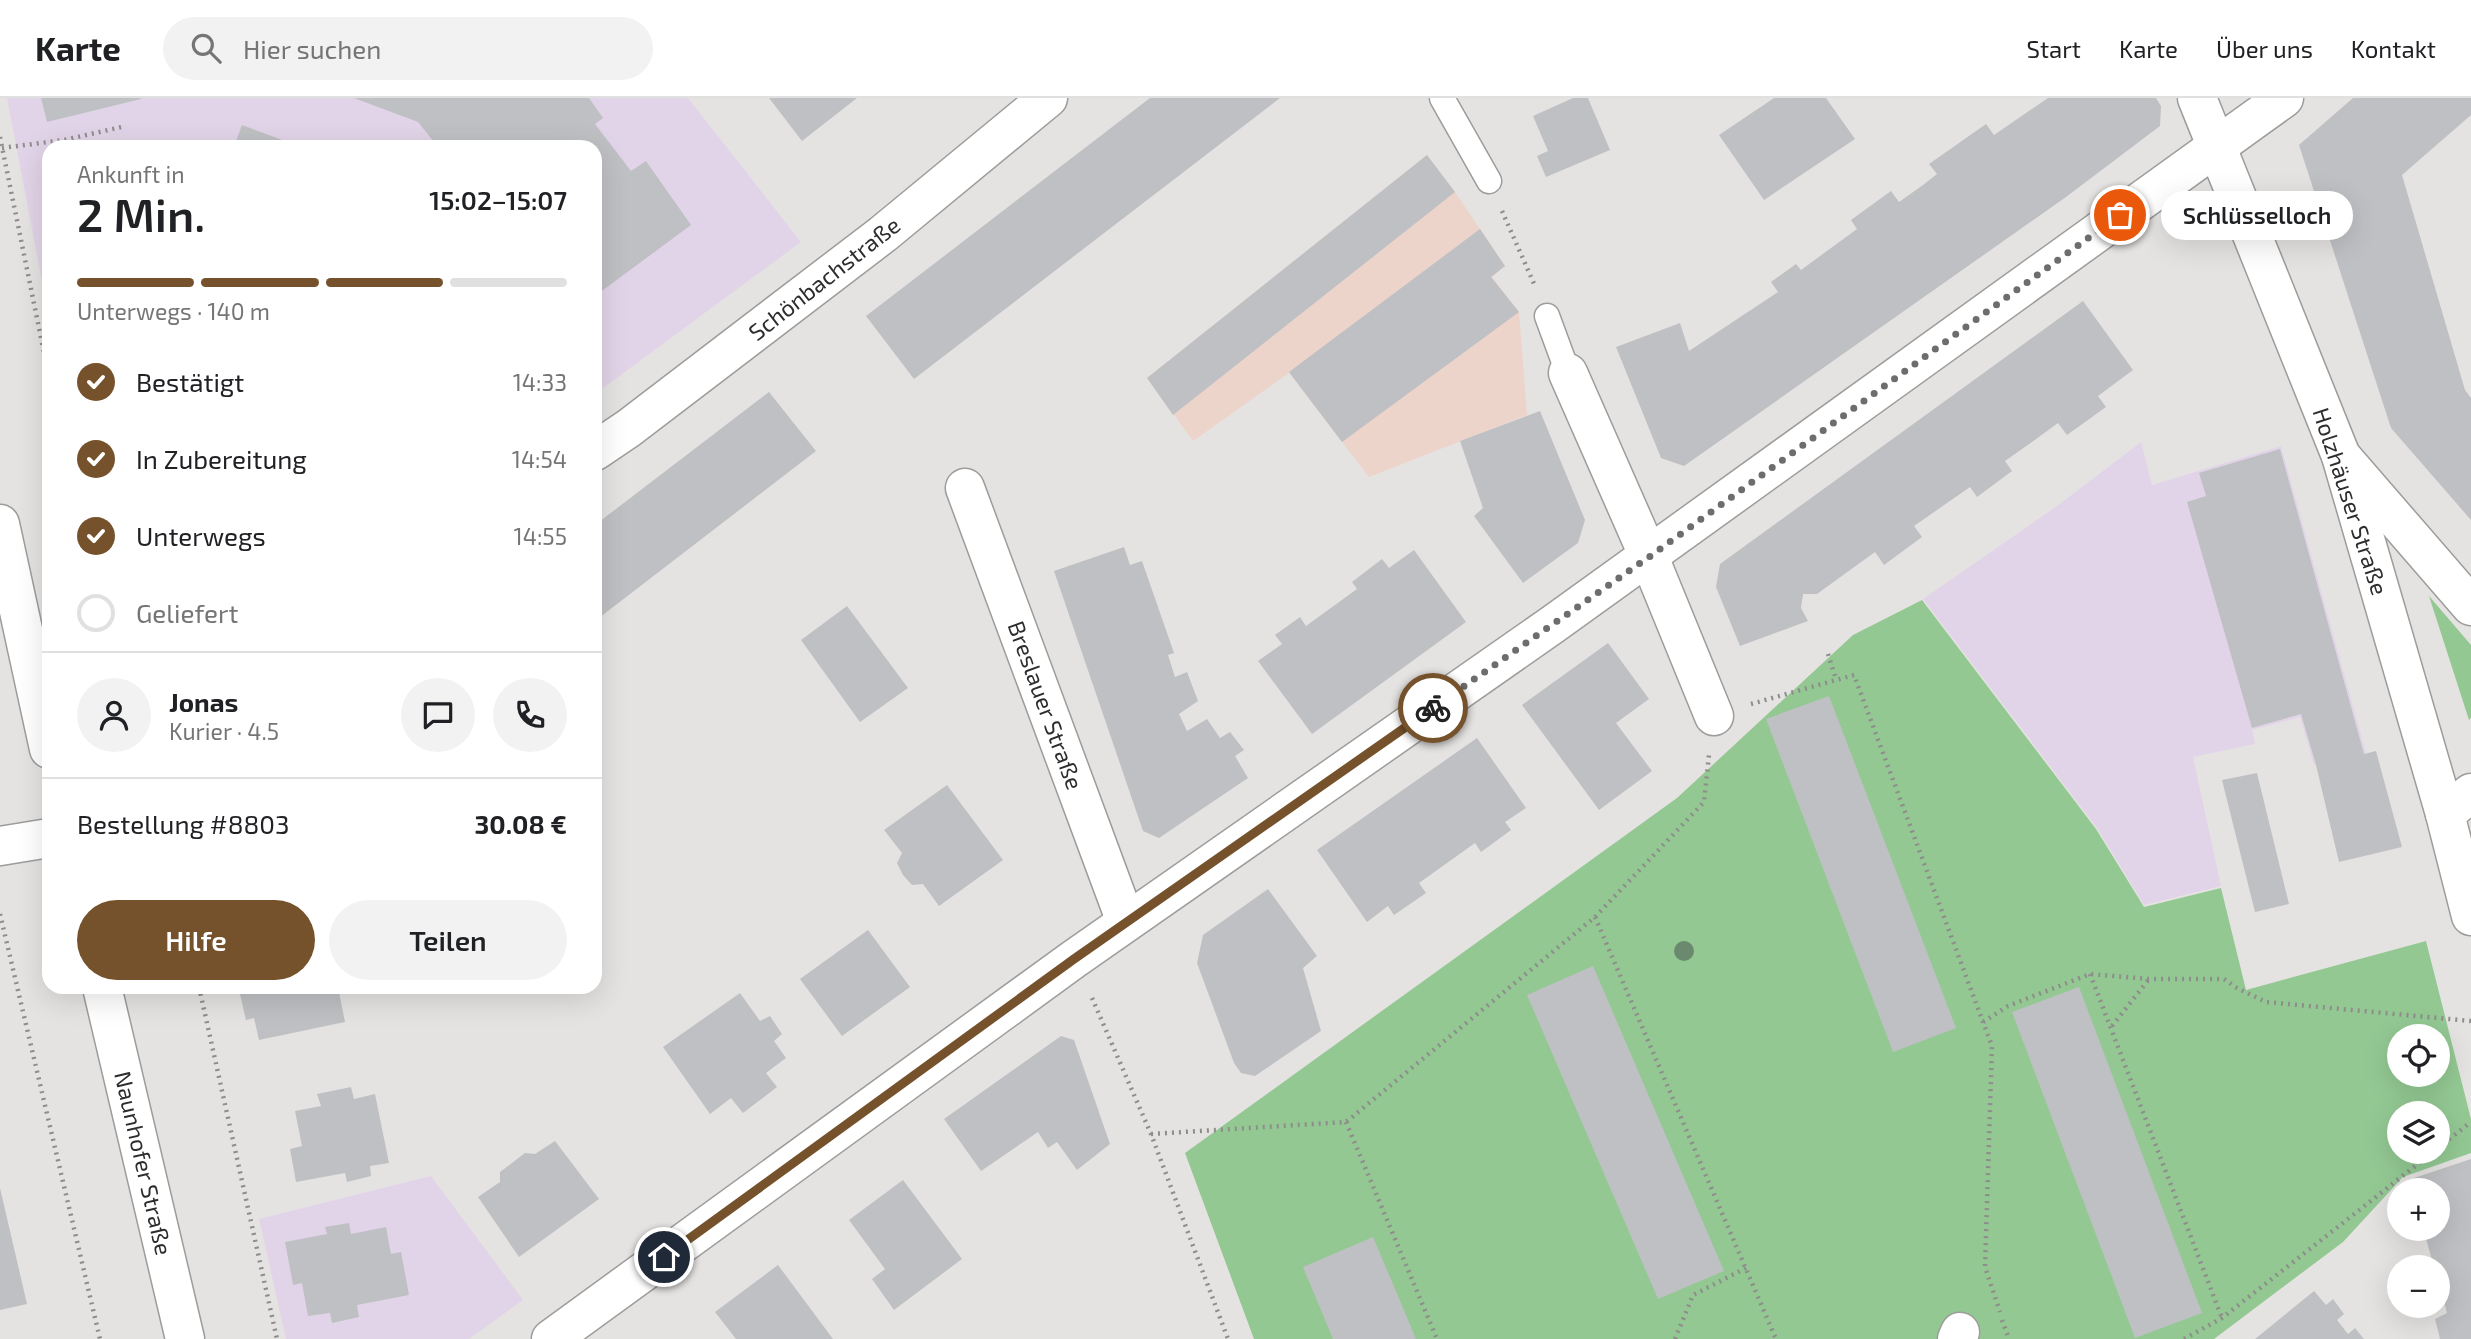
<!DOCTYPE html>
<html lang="de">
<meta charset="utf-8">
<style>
:root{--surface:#fff;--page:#f2f2f2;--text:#202124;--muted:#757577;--line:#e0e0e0;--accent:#75522b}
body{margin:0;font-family:"Exo 2",sans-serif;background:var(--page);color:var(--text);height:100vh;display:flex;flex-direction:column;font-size:26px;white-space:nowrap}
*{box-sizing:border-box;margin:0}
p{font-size:23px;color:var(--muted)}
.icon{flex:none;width:38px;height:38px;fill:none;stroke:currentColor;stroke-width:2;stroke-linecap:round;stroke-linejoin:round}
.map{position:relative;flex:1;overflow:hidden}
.drawer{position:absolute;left:42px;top:42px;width:560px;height:854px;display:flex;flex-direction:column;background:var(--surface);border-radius:21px;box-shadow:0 7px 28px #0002}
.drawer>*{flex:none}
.buttons{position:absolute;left:2387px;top:926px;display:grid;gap:14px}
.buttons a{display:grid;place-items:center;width:63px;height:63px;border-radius:50%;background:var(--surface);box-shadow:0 7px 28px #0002;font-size:35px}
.pin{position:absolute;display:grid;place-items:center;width:60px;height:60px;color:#fff;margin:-30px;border:4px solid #fff;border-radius:50%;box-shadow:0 2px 7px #0007}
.courier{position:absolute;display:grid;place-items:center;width:70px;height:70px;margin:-35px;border:5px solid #75522b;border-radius:50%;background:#fff;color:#222;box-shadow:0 2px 9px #0007}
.bubble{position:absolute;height:49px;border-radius:24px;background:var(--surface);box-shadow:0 7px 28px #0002;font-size:23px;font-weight:600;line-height:49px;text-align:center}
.overview em{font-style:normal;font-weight:600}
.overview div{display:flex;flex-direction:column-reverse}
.overview{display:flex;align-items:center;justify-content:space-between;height:119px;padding:0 35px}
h1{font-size:46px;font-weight:600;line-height:52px}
.bar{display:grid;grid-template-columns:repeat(4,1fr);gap:10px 7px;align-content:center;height:84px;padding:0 35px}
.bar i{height:9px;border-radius:5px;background:var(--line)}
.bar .selected{background:var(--accent)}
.bar p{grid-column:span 4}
.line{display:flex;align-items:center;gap:18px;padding:0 35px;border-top:2px solid var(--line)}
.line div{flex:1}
.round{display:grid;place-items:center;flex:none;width:74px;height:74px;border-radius:37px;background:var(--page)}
ol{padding:0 35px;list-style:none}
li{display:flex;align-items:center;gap:21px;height:77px}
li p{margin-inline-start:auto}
li .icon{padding:7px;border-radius:50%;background:var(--accent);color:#fff;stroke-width:4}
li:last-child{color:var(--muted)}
li i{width:38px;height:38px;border:4px solid var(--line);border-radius:50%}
.action{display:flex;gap:14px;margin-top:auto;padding:14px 35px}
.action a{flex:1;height:80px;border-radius:42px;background:var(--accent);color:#fff;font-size:28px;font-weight:600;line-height:80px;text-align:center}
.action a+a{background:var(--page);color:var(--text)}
header{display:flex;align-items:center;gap:42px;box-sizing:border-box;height:98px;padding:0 35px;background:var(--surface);border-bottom:2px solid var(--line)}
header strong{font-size:33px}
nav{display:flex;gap:38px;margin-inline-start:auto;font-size:24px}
.search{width:490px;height:63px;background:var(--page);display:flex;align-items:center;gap:18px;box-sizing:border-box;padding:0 24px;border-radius:38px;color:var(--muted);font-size:26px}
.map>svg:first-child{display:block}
.industrial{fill:#ecd4cb}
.education{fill:#e2d4e8}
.green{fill:#93c893;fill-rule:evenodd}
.building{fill:#bfc0c3}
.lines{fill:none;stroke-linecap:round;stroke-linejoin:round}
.lane-casing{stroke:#9e9c9a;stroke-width:27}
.street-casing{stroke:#9e9c9a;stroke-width:41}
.secondary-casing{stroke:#9e9c9a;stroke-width:41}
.path{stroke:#8e8d8c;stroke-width:4.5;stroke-dasharray:2 5;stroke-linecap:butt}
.lane{stroke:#fff;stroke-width:24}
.street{stroke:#fff;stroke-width:38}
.secondary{stroke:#fff;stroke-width:38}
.tree{fill:#6b896e}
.done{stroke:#6d6d6b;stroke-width:7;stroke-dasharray:0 12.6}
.route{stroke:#75522b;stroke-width:9}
.labels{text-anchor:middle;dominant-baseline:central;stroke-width:6;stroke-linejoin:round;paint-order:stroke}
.street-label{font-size:23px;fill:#2d2d2c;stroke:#fff}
</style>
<header>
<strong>Karte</strong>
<div class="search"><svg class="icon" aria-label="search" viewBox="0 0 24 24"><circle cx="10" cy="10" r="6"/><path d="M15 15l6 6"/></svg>Hier suchen</div>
<nav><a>Start</a><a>Karte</a><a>Über uns</a><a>Kontakt</a></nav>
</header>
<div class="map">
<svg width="2471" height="1241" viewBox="0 0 2471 1241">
<rect width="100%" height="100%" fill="#e5e3e1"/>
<polygon class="industrial" points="1427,57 1455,94 1505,168 1492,179 1519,214 1527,317 1369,379 1289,275 1193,343 1147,280"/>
<g class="education">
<polygon points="7,0 688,0 801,144 595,296 595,49 49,49 49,220"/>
<polygon points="2141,344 2152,387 2281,348 2366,655 2314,667 2300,619 2252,632 2255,646 2193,659 2221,788 2144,807 2097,730 1923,501 2057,408"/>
<polygon points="431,1078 523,1202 469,1241 286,1241 259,1121"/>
</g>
<g class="green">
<polygon points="2429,498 2471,547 2471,620 2469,622"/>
<path d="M1922 502 2096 731 2144 809 2221 790 2246 892 2426 843 2471 1021V1055L2403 1079 2343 1144 2214 1241H1254L1185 1055 1677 700 1853 537ZM2399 938H2438V976H2399ZM2399 1015H2438V1054H2399Z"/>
</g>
<g class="building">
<polygon points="41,0 141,0 141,1 47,24"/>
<polygon points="354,0 589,0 603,20 595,26 631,73 646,63 691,127 595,198 595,49 438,49 418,24"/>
<polygon points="769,0 857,0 802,43"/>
<polygon points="1150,0 1280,0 914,281 866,218"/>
<polygon points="1573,0 1588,0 1610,52 1546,79 1537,58 1548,53 1533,18"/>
<polygon points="1774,0 1826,0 1855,41 1764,102 1719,37"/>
<polygon points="2048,0 2156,0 2161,8 2160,28 2066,99 1684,368 1661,360 1616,249 1680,225 1689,253 1778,194 1771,184 1796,166 1801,172 1857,131 1851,122 1891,93 1899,104 1923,87 1937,76 1929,66 1986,26 1994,37"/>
<polygon points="2353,0 2471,0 2471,17 2402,77 2465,292 2471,300 2471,422 2391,330 2299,47"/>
<polygon points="242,27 301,49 234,49"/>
<polygon points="1427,57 1455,94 1173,317 1147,280"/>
<polygon points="1480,131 1505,168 1491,179 1519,214 1342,344 1289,274"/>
<polygon points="2083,203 2133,272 2098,298 2106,309 2067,337 2058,325 2032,344 2005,363 2012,373 1977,399 1970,389 1914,428 1922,439 1884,467 1875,454 1817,496 1803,496 1801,510 1808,523 1740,548 1716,489 1720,466"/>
<polygon points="769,294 816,353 595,523 595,427"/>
<polygon points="1540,313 1585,422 1578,445 1523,485 1474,418 1483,410 1460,343"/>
<polygon points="2280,351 2364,656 2376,653 2402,749 2339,764 2316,667 2301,616 2252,630 2187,404 2206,398 2199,375"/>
<polygon points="1124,449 1130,467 1142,463 1174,555 1168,557 1175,579 1187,574 1198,603 1179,616 1187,633 1207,621 1220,640 1230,634 1244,652 1235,658 1248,680 1159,740 1143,733 1054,473"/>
<polygon points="1414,452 1466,524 1312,636 1258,563 1282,546 1275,537 1300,519 1306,528 1357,491 1352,484 1382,461 1389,470"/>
<polygon points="847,508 908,590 860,624 801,542"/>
<polygon points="1608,545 1649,601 1616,625 1652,673 1599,712 1522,607"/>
<polygon points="1829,598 1956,930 1893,954 1766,621"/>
<polygon points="1477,640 1526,710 1505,724 1511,732 1481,754 1475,745 1419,785 1426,795 1394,817 1388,808 1367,824 1317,752"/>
<polygon points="2257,675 2289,806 2255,814 2222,682"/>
<polygon points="947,687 1003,762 939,808 923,786 912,787 903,777 897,765 902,755 884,732"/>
<polygon points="1268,791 1317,858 1303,870 1321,933 1255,978 1241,975 1234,965 1197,865 1203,837"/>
<polygon points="868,832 910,889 842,938 800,881"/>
<polygon points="1593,868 1724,1173 1658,1201 1527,897"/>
<polygon points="228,889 338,889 345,924 259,942 254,920 246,922 239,892 229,894"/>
<polygon points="2079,889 2202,1215 2135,1240 2012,914"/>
<polygon points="740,895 760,923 770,918 782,936 774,943 786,960 766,975 777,989 743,1015 731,1000 710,1016 663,949"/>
<polygon points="1061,938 1074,942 1110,1046 1077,1072 1057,1044 1048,1050 1038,1034 981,1073 944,1021"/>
<polygon points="351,989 354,1001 375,996 389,1065 370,1068 371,1078 347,1084 345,1075 296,1084 290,1051 302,1048 295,1013 321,1008 317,996"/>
<polygon points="555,1043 599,1101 519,1159 478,1099 500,1084 500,1074 525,1055 535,1056"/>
<polygon points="2471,1061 2471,1241 2440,1241 2435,1221 2447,1215 2438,1180 2438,1169 2434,1169 2423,1130 2438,1130 2438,1092 2411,1092 2408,1082"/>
<polygon points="903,1082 962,1161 894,1212 872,1181 885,1171 849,1122"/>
<polygon points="0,1090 27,1206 0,1212"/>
<polygon points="349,1125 351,1136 386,1129 391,1156 401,1154 409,1197 357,1207 359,1219 332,1225 330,1215 308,1218 302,1185 293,1187 285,1144 327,1136 325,1129"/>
<polygon points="1373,1139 1393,1186 1416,1241 1333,1241 1303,1169"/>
<polygon points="778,1167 833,1241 736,1241 715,1214"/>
<polygon points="2314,1193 2326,1207 2333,1201 2344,1216 2337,1222 2348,1236 2355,1230 2364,1241 2255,1241"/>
</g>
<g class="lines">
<g class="lane-casing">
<g id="lane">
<polyline points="1442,0 1489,83"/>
<polyline points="1547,218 1568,275"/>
</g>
</g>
<g class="street-casing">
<g id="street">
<polyline points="1568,275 1649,459 1714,618"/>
<polyline points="595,353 629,330 883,136 1048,0"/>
<polyline points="2341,358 2471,508"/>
<polyline points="965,390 1126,824"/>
<polyline points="2445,716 2471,695"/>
<polyline points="551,1241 1074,861 1552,527 2284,0"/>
<polyline points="1957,1241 1960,1234"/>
</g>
</g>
<g class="secondary-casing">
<g id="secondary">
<polyline points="2197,0 2341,358 2445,716 2471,818"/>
<polyline points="0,426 49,651"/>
<polyline points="0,748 49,740"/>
<polyline points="102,889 185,1241"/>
</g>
</g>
<g class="path">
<polyline points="0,39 49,279"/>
<polyline points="2,50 64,42 126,28"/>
<polyline points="1502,113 1535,188"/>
<polyline points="595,286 603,296"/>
<polyline points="1828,556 1836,581"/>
<polyline points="1751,606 1854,577 1992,948 1985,1169 2000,1214"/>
<polyline points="0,816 100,1241"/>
<polyline points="1595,819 1776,1241"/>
<polyline points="2090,876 2222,1220"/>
<polyline points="199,889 277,1241"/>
<polyline points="1092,900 1151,1036 1228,1241"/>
<polyline points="1983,924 2008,908 2090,876 2149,881 2224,881 2237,890 2266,904 2471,923"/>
<polyline points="2112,928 2149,881"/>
<polyline points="1346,1024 1437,1241"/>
<polyline points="1151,1036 1346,1024 1595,819 1704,704 1709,657"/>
<polyline points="2438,1050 2471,1024"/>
<polyline points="2002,1222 2009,1241"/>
<polyline points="1675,1241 1693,1197 1746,1170"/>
<polyline points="2184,1241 2222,1220 2433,1054"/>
</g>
<use href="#lane" class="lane"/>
<use href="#street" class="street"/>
<use href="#secondary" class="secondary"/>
</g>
<circle class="tree" cx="1684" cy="853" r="10"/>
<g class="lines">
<polyline class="done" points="1433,610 1649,459 2120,117"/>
<polyline class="route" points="664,1159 1074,861 1433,610"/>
</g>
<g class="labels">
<g class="street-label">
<text transform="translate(824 180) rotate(-38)">Schönbachstraße</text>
<text transform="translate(2351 403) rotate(72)">Holzhäuser Straße</text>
<text transform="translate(1046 607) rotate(70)">Breslauer Straße</text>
<text transform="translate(144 1065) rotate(77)">Naunhofer Straße</text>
</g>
</g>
</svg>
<div class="buttons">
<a><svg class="icon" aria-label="locate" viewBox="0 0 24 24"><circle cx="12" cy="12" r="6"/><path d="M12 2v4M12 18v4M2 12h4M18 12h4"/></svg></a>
<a><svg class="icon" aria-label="layers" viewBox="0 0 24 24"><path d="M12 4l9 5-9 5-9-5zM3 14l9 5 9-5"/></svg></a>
<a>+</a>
<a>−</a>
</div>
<div class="pin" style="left:2120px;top:117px;background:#ea580c"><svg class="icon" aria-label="bag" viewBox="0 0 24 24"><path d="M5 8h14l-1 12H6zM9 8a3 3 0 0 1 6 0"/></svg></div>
<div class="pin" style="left:664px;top:1159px;background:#1f2937"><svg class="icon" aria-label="home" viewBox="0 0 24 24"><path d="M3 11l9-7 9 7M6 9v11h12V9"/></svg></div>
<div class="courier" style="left:1433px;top:610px"><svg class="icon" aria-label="bike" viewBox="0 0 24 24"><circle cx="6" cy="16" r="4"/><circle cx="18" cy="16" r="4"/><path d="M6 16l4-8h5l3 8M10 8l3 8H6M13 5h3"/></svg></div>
<div class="bubble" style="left:2161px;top:93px;width:192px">Schlüsselloch</div>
<section class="drawer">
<div class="overview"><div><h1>2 Min.</h1><p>Ankunft in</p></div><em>15:02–15:07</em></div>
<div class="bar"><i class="selected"></i><i class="selected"></i><i class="selected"></i><i></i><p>Unterwegs · 140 m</p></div>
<ol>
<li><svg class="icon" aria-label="check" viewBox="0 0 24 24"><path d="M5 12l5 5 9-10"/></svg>Bestätigt<p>14:33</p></li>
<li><svg class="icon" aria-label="check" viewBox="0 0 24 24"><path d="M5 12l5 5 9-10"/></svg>In Zubereitung<p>14:54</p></li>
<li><svg class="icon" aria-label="check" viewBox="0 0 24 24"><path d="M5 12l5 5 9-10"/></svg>Unterwegs<p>14:55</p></li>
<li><i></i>Geliefert</li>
</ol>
<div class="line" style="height:126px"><a class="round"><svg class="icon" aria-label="person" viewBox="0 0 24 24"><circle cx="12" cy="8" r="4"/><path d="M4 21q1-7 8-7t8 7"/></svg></a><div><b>Jonas</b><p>Kurier · 4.5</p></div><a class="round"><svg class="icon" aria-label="chat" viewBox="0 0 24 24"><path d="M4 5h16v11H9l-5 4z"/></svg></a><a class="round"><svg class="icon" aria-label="phone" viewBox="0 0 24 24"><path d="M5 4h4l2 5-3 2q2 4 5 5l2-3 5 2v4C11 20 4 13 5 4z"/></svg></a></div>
<div class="line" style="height:91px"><div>Bestellung #8803</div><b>30.08 €</b></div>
<div class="action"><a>Hilfe</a><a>Teilen</a></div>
</section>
</div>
